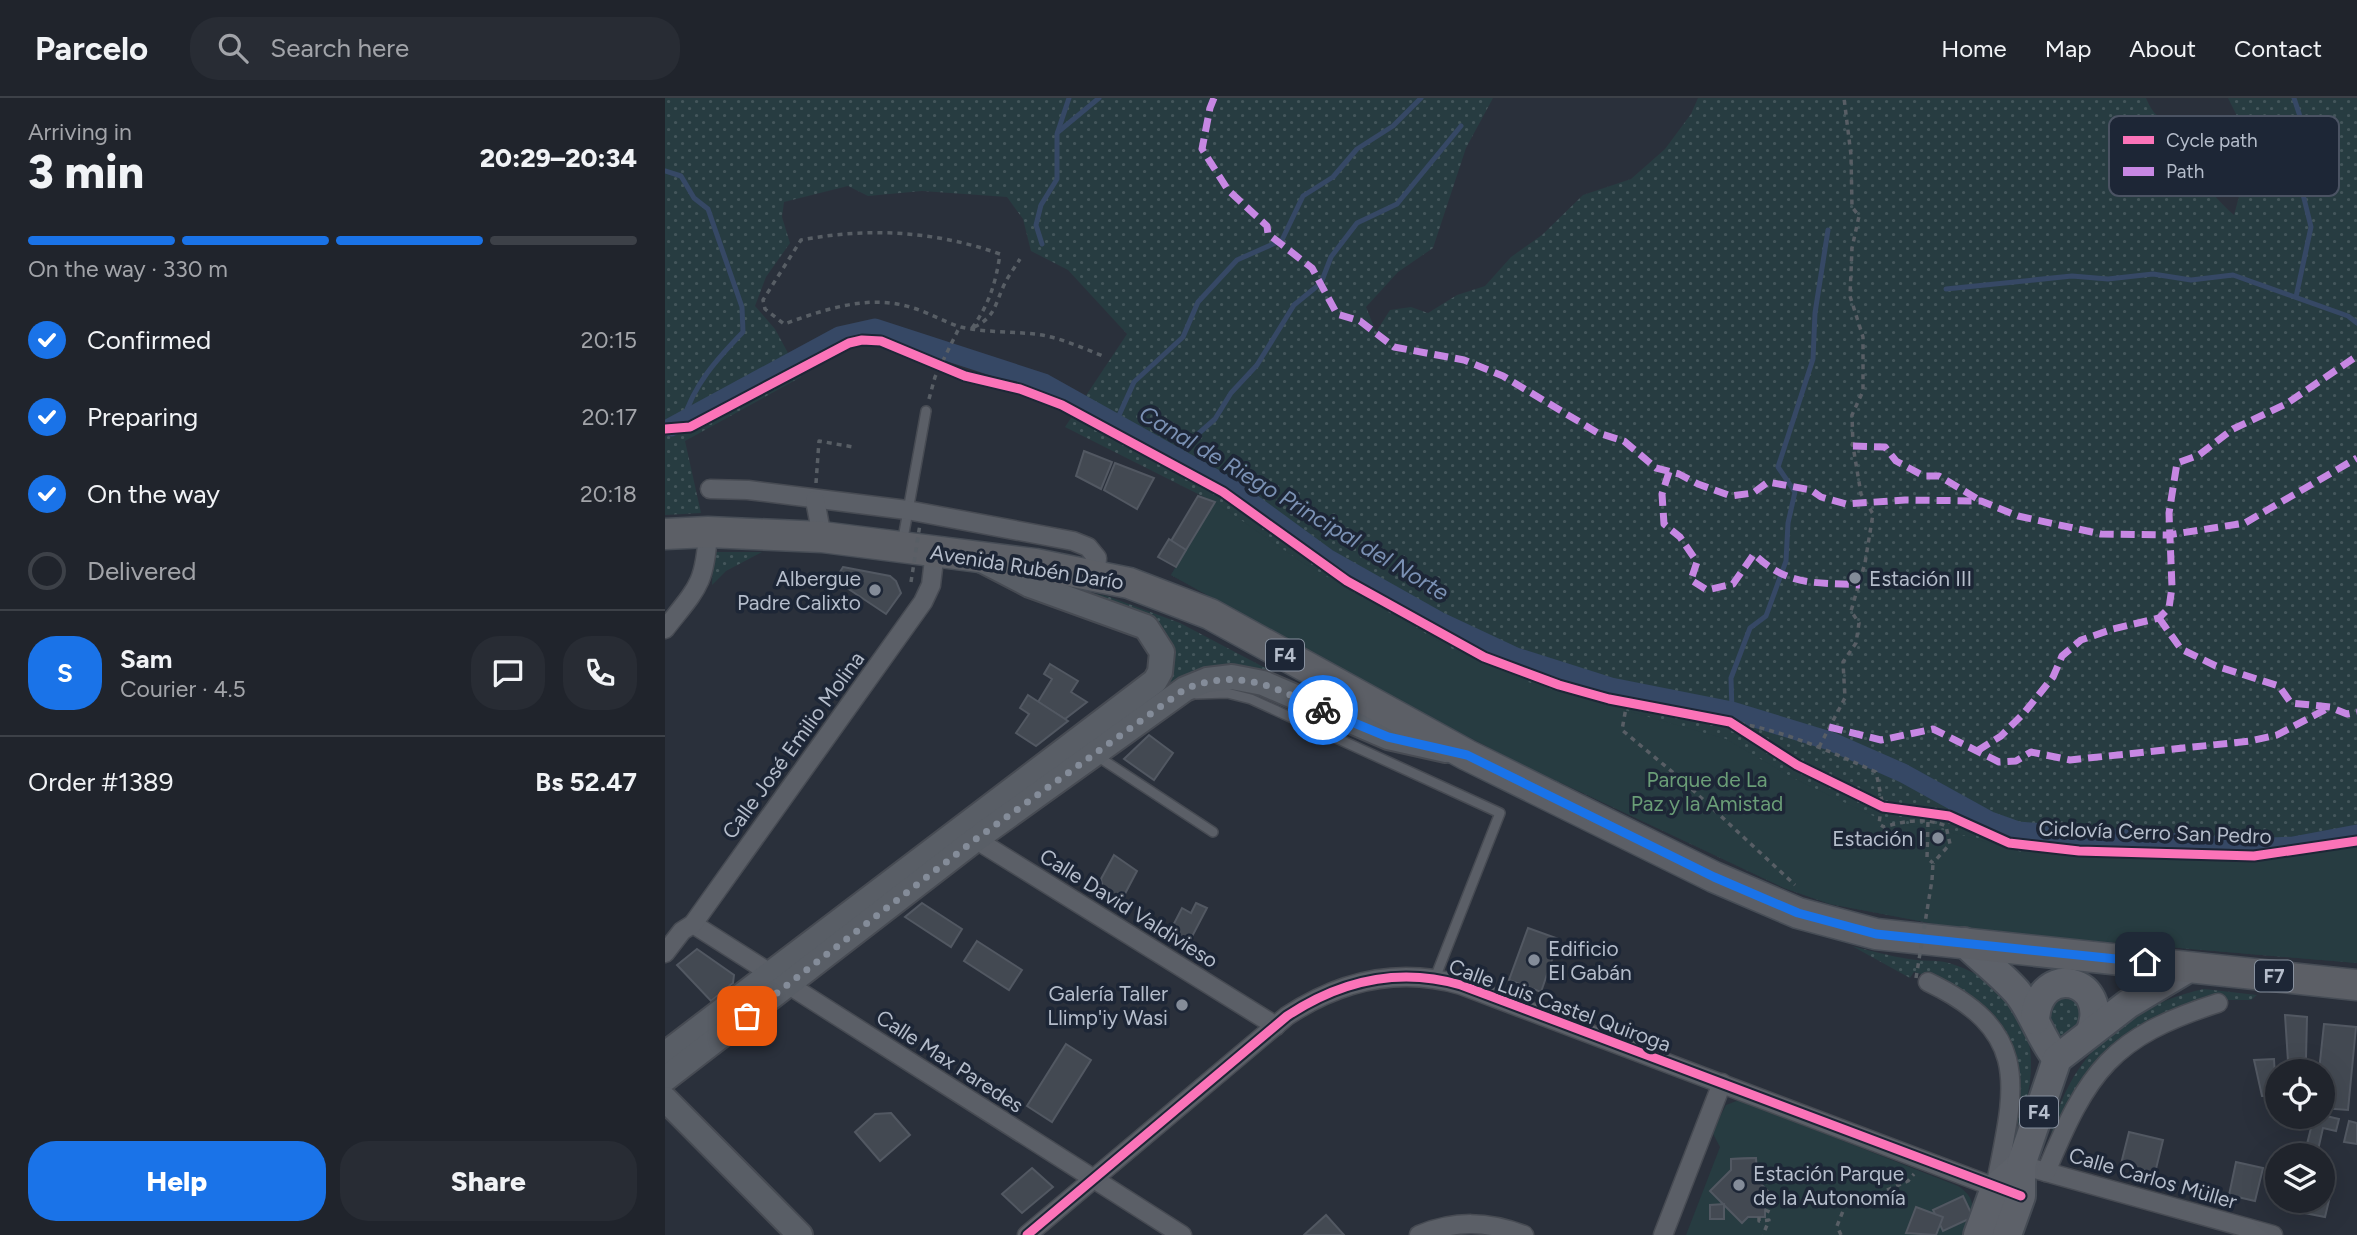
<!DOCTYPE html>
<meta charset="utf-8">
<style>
:root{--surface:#20242c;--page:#282c34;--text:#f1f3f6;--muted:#a2a4a9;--line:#3d4148;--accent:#1a73e8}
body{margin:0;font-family:Figtree,sans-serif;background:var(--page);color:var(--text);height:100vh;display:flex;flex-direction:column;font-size:26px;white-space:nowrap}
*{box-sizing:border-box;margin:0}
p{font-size:23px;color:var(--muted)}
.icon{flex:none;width:38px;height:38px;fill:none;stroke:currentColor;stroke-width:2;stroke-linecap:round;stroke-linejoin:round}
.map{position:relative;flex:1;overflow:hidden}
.details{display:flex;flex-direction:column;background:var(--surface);width:665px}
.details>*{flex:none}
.buttons{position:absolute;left:1600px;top:961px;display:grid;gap:14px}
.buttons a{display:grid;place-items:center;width:70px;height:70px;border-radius:50%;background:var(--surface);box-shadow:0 7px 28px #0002,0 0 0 2px var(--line);font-size:35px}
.pin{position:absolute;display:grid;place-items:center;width:60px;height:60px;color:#fff;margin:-30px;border-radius:14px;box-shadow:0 4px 10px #0006}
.courier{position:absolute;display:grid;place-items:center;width:70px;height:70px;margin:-35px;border:5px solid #1a73e8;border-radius:50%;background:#fff;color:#222;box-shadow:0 2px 9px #0007}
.head em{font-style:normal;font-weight:800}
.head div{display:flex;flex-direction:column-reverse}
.head{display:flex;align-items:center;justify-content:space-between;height:119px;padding:0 28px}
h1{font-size:46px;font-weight:800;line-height:52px}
.bar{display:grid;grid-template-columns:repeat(4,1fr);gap:10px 7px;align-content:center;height:84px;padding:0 28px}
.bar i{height:9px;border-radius:5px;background:var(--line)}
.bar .selected{background:var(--accent)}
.bar p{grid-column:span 4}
.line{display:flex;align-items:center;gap:18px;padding:0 28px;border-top:2px solid var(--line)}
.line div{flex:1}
.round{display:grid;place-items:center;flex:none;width:74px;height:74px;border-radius:28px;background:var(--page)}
ol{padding:0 28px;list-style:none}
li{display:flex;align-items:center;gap:21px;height:77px}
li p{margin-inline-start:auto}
li .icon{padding:7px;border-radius:50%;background:var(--accent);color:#fff;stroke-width:4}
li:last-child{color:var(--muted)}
li i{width:38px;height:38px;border:4px solid var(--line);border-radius:50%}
.button{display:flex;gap:14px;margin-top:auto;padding:14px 28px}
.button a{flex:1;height:80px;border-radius:28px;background:var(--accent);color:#fff;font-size:28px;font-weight:800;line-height:80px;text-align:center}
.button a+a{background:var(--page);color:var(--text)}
header{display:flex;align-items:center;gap:42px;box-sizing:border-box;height:98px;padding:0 35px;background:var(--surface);border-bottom:2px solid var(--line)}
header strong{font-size:33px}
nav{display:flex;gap:38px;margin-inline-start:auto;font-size:24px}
.search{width:490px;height:63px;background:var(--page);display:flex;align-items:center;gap:18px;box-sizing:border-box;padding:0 24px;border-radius:28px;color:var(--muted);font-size:26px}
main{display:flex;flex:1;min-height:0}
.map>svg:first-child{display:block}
.grass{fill:url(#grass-dots)}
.park{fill:#273c41}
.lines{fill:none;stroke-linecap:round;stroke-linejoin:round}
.stream{stroke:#364865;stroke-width:5}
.canal{stroke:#364865;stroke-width:19}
.building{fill:#434952;stroke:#525862;stroke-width:2}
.service-casing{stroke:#474b53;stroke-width:12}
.minor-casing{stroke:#474b53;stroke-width:21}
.secondary-casing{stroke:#474b53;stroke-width:28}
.primary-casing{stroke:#454b54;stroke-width:32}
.trunk-casing{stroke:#474d56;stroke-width:33}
.path{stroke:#585e65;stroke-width:3.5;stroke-dasharray:5 5;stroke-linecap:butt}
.service{stroke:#5b5f67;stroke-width:9}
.minor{stroke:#5b5f67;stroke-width:18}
.secondary{stroke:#595e66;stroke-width:24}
.primary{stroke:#5d6169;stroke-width:28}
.trunk{stroke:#5c5f66;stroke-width:30}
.path-bridge{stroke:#585e65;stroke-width:3.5;stroke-dasharray:5 5;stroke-linecap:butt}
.quiet{stroke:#c787e3;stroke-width:7;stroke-dasharray:14 7;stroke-linecap:butt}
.cycleway-casing{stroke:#1d2636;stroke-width:13}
.cycleway{stroke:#fb73b8;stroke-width:9}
.done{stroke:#848c99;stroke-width:7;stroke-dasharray:0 12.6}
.route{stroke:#1a73e8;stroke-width:9}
.poi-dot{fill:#848c99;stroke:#1d2636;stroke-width:2.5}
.labels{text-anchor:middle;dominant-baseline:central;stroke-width:7;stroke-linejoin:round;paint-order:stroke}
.shield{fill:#1d2636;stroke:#87909e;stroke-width:2}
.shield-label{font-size:19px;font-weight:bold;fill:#b5bdcb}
.street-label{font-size:21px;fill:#b5bdcb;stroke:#1d2636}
.poi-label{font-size:21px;fill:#b5bdcb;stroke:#1d2636;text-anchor:end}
.park-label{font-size:21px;fill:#6a9d77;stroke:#1d2636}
.water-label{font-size:23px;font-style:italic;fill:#7b91b4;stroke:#1d2636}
.key{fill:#1d2636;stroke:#4b5363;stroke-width:2}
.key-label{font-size:19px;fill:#b5bdcb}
</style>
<header>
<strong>Parcelo</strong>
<div class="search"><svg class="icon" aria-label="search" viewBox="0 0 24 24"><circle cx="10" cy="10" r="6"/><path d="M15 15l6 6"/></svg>Search here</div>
<nav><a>Home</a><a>Map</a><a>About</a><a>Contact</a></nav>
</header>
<main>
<section class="details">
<div class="head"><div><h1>3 min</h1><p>Arriving in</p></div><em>20:29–20:34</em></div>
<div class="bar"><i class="selected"></i><i class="selected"></i><i class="selected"></i><i></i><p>On the way · 330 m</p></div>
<ol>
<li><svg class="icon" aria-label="check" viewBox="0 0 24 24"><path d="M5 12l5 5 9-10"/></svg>Confirmed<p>20:15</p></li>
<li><svg class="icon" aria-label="check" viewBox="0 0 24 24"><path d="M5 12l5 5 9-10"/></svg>Preparing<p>20:17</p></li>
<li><svg class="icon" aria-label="check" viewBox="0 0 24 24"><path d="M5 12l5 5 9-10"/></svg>On the way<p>20:18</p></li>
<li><i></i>Delivered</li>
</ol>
<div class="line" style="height:126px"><b class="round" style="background:var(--accent);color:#fff">S</b><div><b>Sam</b><p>Courier · 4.5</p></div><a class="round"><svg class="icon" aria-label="chat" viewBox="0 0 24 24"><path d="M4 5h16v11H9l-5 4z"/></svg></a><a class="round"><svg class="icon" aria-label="phone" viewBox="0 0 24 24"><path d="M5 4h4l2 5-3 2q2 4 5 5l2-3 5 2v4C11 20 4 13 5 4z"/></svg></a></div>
<div class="line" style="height:91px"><div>Order #1389</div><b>Bs 52.47</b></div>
<div class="button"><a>Help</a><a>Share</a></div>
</section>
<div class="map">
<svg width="1692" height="1137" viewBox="0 0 1692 1137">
<defs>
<pattern id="grass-dots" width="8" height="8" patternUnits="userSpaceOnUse" patternTransform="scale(1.75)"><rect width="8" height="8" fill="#273c41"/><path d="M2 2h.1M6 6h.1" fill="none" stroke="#44565b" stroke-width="1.8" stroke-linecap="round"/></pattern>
</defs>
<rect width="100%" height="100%" fill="#2a303b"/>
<g class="grass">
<path d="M0 0H828L801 50 768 150 733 174 701 209 711 234 725 212 746 209 763 215 792 197 820 188 846 159 877 137 918 97 966 81 1000 51 1026 16 1033 0H1481C1487 15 1495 23 1511 28 1512 48 1518 57 1535 68 1541 90 1552 102 1569 117L1584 61 1580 34 1563 0H1692V865L1397 840 1281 828 1165 806 1119 790 854 665 506 477 549 404 400 329 462 236 403 172 366 153 358 121 342 99 257 93 203 98 183 88 119 104 117 119 125 145 101 179 90 208 110 231 136 279 20 343 36 415 0 417Z"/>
<polygon points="48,454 97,454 61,473 47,487"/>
<polygon points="377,485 442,498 515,525 703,624 600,579 482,598 503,551"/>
<path d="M1187 848C1206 853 1225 858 1244 861 1258 864 1274 861 1287 866 1373 894 1383 971 1345 1044 1348 1023 1357 1002 1355 980 1350 916 1304 890 1249 874L1245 880Z"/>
<polygon points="1397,890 1422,916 1400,943 1392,942 1380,909"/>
<path d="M1539 891 1592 897 1586 902H1536L1510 912 1438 957 1415 985 1385 1048C1385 1034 1390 1020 1395 1007 1420 943 1474 905 1539 891Z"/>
</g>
<g class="park">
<polygon points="550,404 638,465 789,552 868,586 1061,641 1130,681 1225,726 1271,730 1360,755 1584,764 1692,749 1692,865 1397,840 1281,828 1165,806 1119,790 854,665 716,594 506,477"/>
<path d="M1074 1002 1293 1088C1315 1102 1307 1116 1300 1137H1021L1055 1049 1047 1034 1061 1007Z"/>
</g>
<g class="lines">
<g class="stream">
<polyline points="1629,0 1644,46 1635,84 1646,129 1631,199"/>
<polyline points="393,34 434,0"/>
<path d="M0 73 16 78 29 100 43 111 77 209 78 234C52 261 29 286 18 323"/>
<polyline points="377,146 371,127 376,107 392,81 392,36 404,0"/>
<polyline points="1281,191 1407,178 1443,181 1488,176 1526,182 1568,177 1683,218 1692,225"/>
<polyline points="451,324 469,284 518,239 533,204 572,162 617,142 638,98 668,79 692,51 728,28 756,0"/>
<polyline points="509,357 550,321 566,295 592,267 629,207 656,185 666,159 692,125 732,106 796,28"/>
<polyline points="1067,613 1066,580 1085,530 1101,518 1121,463 1123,425 1130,394 1113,369 1148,261 1150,215 1163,132"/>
</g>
<polyline class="canal" points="6,329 174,238 210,230 379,285 565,389 662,460 774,523 851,559 946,589 1067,613 1165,643 1238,675 1325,723 1353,733 1582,750 1628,748 1692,736"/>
</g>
<g class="building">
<polygon points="419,353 447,364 436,391 411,378"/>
<polygon points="450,365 489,380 472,411 439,392"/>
<polygon points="533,398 550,404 521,452 506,443"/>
<polygon points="504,441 521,452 511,469 493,459"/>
<polygon points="178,469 225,478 231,483 236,495 221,516 170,482"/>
<polygon points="385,566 413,583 406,594 422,604 400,621 373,604 387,581 379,576"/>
<polygon points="363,597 403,623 371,648 351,635 364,616 355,610"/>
<polygon points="484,637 508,655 489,682 459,661"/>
<polygon points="449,757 472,773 453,809 440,801 436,781"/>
<polygon points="257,805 297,831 286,849 240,819"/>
<polygon points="531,805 542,810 521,850 501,841 517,810 526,815"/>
<polygon points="863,830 894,841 876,894 844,882"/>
<polygon points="312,843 357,872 344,892 299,863"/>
<polygon points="32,851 69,877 68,885 46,903 12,867"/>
<polygon points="1620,917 1642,919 1641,960 1623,963"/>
<polygon points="1659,926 1691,929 1683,1012 1657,1010 1657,973 1654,973"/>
<polygon points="401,946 426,962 387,1024 362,1008"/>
<polygon points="1609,961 1611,998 1597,998 1589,962"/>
<polygon points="226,1015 245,1037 215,1063 190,1034 210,1016"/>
<polygon points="1657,1017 1674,1021 1671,1033 1658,1030 1653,1052 1641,1050 1649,1018"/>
<polygon points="1684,1023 1692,1025 1692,1046 1679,1044"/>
<polygon points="1464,1034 1498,1042 1490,1075 1456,1066"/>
<polygon points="1091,1060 1093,1108 1067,1109 1066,1061"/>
<polygon points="1091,1060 1092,1082 1106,1096 1100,1102 1100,1119 1083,1119 1077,1125 1045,1093 1066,1072 1066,1061"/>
<polygon points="1571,1064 1598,1070 1590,1103 1564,1097"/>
<polygon points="367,1070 388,1089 357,1115 337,1096"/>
<polygon points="1657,1074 1670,1077 1660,1119 1629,1113 1631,1102 1657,1102"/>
<polygon points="1298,1098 1308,1119 1278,1133 1268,1112"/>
<polygon points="1059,1106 1059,1121 1045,1121 1045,1107"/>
<polygon points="1251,1109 1278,1119 1271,1137 1241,1135"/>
<polygon points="661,1117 679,1137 639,1137"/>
</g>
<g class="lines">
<g class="service-casing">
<g id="service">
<polyline points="237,446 261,313"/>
<polyline points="531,596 562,595 586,601 835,715 770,880"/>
<polyline points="432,658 548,734"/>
</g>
</g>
<g class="minor-casing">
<g id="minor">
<polyline points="45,391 83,392 242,412 408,443 423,449 432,460 431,476"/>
<polyline points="150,402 157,439"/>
<path d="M0 531C32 490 40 487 43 434"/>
<polyline points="302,736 611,928"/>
<polyline points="28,826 517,1137"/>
<polyline points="0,855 17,833 28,826 258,504 266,487 270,453"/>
<path d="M1263 884C1370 935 1349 991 1330 1090"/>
<polyline points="1356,1067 1608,1137"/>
<path d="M1381 1074C1423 973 1446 939 1553 905"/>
<path d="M362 1137 622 918C675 883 734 869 796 887L1337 1092"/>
<path d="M754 1137C790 1122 823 1123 859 1137"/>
<polyline points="998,1137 1057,985"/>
</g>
</g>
<g class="secondary-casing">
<g id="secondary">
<polyline points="0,956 490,583 495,574 497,554 481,529 365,487 317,462"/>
<polyline points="0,981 311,741 520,591 542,582 567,579 598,585 723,639 781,652"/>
<polyline points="0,1001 135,1137"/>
</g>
</g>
<g class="primary-casing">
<g id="primary">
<path d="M1299 844C1316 861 1336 876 1352 894 1369 915 1375 940 1392 961"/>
<path d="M1370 922C1373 862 1448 881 1425 935"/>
<polyline points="1313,1137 1330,1090 1356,1067"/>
<polyline points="1342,1137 1356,1098 1356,1067 1392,961 1463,906 1525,869"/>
</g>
</g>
<g class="trunk-casing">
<polyline id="trunk" points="0,436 43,434 157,439 370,466 464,485 545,516 802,657 1049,779 1133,815 1211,836 1692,887"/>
</g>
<g class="path">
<path d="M309 229C331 219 330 205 340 185 344 177 350 169 355 161"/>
<path d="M307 230C324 207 331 184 335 156 270 133 204 129 136 142L98 202 100 211 119 226C159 212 202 196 245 209 263 214 279 224 296 229 322 235 350 233 377 237 398 241 418 250 438 258"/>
<polyline points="264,301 270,279 295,228"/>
<polyline points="151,385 154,343 188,349"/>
<polyline points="962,604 957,632 1017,682 1130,787"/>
<path d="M1065 624C1116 631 1164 653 1211 674L1217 703 1214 726 1219 729C1239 723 1261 719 1281 728L1285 746 1268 765"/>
<polyline points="1154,649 1180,600 1178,564 1191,545 1194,525 1186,513 1200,465 1208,416 1196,396 1188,348 1187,317 1198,293 1198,239 1185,198 1187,150 1194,118 1187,109 1186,57 1179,0"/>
<polyline points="1263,724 1262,760 1268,765"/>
<polyline points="1267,782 1268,765"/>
<polyline points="1222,1092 1243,1083 1249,1076"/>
<polyline points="1100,1112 1107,1115"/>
<polyline points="1094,1119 1094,1123 1104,1122 1098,1137"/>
<polyline points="1176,1137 1172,1128 1180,1108"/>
</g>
<use href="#service" class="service"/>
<use href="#minor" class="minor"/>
<use href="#secondary" class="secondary"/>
<use href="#primary" class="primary"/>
<use href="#trunk" class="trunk"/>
<g class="path-bridge">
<polyline points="246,484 255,426"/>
<polyline points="1251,880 1267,782"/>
</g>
<g class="quiet">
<polyline points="549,0 545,10 537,51 563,92 602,128 603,136 647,170 672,216 695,223 729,249 799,262 838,278 933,335 959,343 991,370 1014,376 1033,386 1066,398 1088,395 1103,384 1146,392 1156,399 1181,406 1240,402 1316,403 1353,418 1436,436 1503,437 1580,425 1692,360"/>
<polyline points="1188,348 1220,349 1231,363 1259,378 1274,378 1316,403"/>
<path d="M1004 374 997 396 999 426 1015 439 1032 464 1026 482 1042 492 1068 486 1089 456C1123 489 1151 484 1195 487"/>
<polyline points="1494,520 1516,551 1551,568 1614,588 1626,605 1665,609 1682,616 1692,614"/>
<polyline points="1164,629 1216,642 1268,631 1334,664 1351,663 1366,654 1405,662 1585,643 1612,637 1665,609"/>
<polyline points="1312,653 1336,638 1359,615 1388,579 1397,558 1416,542 1448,531 1494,520 1504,510 1507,489 1504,415 1512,365 1534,357 1568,331 1621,306 1692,258"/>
</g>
<g class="cycleway-casing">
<g id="cycleway">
<polyline points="0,331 25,329 184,245 197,242 216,243 300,278 355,291 397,307 558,394 682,483 819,559 894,587 944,601 1065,624 1132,667 1218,709 1284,718 1344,745 1414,753 1589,758 1692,743"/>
<path d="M362 1137 622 918C675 883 734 869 796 887L1356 1098"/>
</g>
</g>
<use href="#cycleway" class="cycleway"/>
</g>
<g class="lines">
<path class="done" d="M82 918 311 741 520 591C575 569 608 589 658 612"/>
<polyline class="route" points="658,612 723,639 802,657 1049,779 1133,815 1211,836 1480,864"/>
</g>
<g class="poi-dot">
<circle cx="1190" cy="480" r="7"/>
<circle cx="210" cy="492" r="7"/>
<circle cx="1273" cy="740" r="7"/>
<circle cx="869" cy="862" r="7"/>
<circle cx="517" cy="907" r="7"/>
<circle cx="1074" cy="1087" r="7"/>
</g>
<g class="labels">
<g class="shield">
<rect x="601" y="541.5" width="38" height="31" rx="5"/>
<rect x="1590" y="862.5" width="38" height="31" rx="5"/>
<rect x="1355" y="998.5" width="38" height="31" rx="5"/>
</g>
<g class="shield-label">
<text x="620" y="557">F4</text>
<text x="1609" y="878">F7</text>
<text x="1374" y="1014">F4</text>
</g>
<g class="street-label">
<text transform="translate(362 469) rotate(9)">Avenida Rubén Darío</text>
<text transform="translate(128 647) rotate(-54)">Calle José Emilio Molina</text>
<text transform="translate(1490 734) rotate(2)">Ciclovía Cerro San Pedro</text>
<text transform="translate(464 810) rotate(32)">Calle David Valdivieso</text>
<text transform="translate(895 907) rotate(20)">Calle Luis Castel Quiroga</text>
<text transform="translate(285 963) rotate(33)">Calle Max Paredes</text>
<text transform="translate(1488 1080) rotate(16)">Calle Carlos Müller</text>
</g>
<g class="poi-label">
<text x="196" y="480">Albergue<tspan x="196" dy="24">Padre Calixto</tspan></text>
<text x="1204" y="480" text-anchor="start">Estación III</text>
<text x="1259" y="740">Estación I</text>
<text x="883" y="850" text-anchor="start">Edificio<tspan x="883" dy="24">El Gabán</tspan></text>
<text x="503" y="895">Galería Taller<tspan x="503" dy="24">Llimp'iy Wasi</tspan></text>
<text x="1088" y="1075" text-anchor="start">Estación Parque<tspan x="1088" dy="24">de la Autonomía</tspan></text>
</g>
<g class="park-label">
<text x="1042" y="681">Parque de La<tspan x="1042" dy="24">Paz y la Amistad</tspan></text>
</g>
<g class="water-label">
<text transform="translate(629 405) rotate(31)">Canal de Riego Principal del Norte</text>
</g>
</g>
<rect x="1444" y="18" width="230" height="80" rx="10" class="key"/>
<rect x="1458" y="38" width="31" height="8" fill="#fb73b8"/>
<rect x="1458" y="69" width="31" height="9" fill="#c787e3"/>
<g class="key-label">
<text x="1501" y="49">Cycle path</text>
<text x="1501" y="80">Path</text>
</g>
</svg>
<div class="buttons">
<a><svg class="icon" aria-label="locate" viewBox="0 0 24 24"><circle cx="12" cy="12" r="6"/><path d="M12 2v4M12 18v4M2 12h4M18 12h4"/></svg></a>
<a><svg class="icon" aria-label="layers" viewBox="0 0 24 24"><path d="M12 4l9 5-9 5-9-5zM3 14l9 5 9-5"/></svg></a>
</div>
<div class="pin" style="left:82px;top:918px;background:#ea580c"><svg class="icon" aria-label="bag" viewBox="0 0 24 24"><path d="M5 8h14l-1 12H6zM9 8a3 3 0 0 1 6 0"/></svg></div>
<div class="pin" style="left:1480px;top:864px;background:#1f2937"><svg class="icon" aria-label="home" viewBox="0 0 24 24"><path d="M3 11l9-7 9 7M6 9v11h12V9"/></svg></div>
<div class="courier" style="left:658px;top:612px"><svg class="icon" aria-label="bike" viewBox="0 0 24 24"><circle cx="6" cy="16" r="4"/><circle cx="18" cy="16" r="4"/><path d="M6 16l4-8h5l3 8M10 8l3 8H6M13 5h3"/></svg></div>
</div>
</main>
